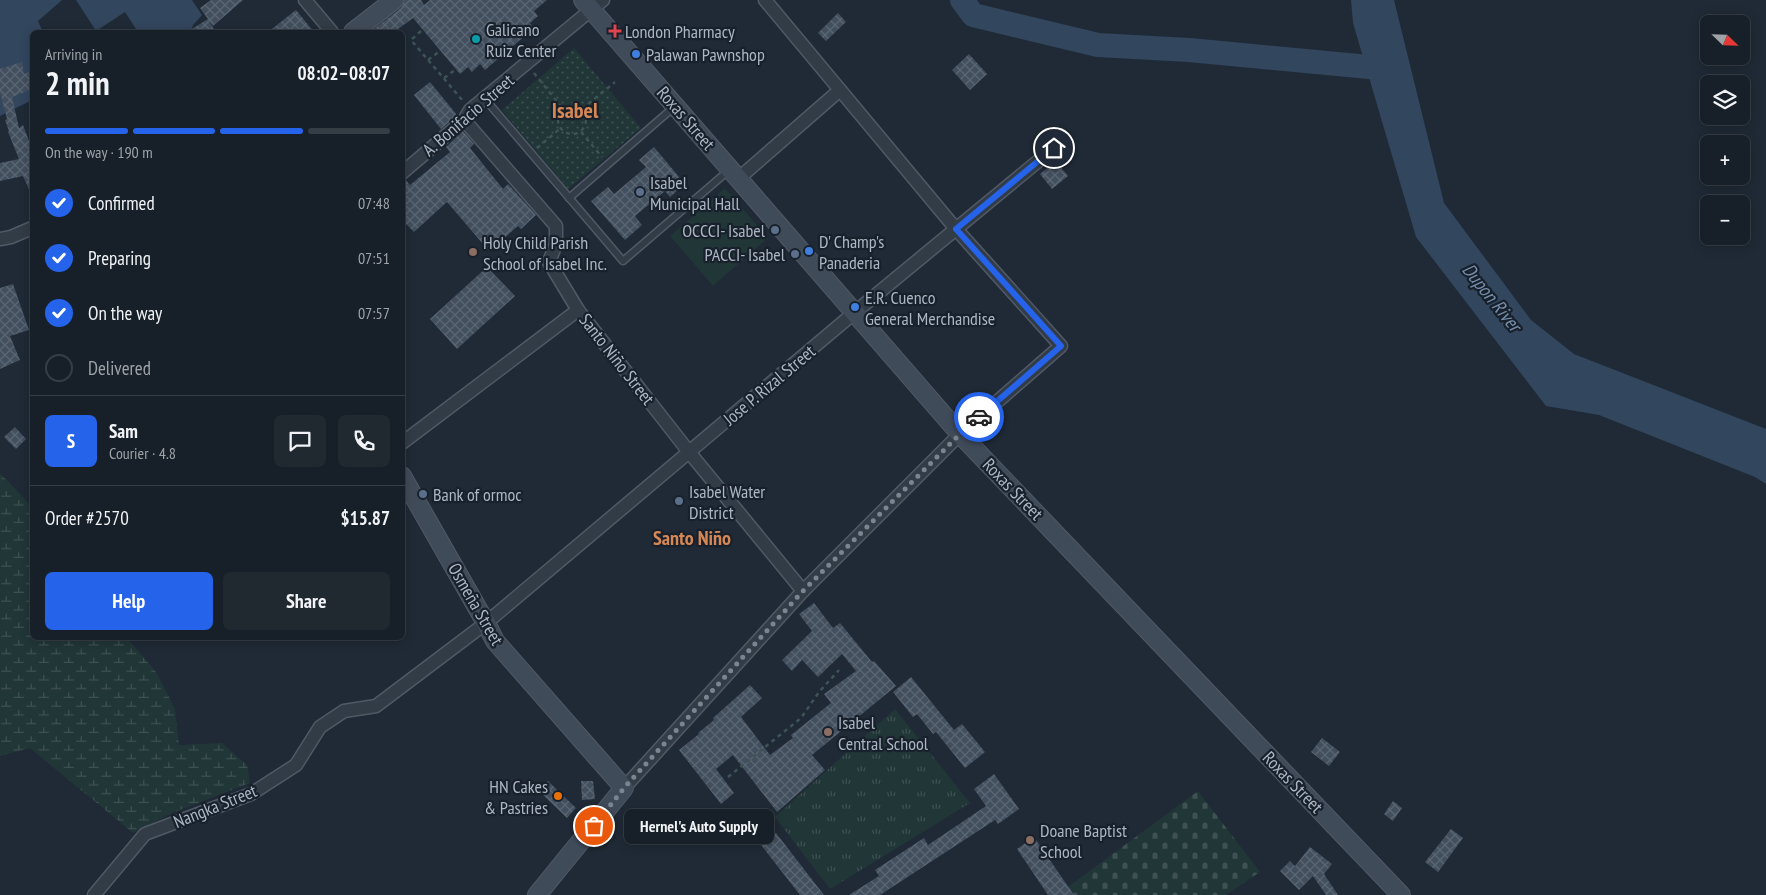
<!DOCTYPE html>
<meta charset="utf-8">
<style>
:root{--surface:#172028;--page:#202830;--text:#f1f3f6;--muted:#9ea3a8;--line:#363e45;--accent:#2563eb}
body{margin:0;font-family:"PT Sans Narrow",sans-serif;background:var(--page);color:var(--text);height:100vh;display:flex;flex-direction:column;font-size:19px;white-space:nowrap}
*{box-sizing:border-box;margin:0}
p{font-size:16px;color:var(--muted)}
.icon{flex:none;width:28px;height:28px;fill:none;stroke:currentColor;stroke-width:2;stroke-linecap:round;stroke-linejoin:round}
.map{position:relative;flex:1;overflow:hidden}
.panel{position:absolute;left:30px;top:30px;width:375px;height:610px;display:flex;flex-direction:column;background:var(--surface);border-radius:8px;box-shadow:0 2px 12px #0003,0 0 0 1px var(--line)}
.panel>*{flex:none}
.needle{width:32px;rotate:113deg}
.tools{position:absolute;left:1700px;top:15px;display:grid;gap:10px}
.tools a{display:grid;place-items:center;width:50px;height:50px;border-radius:8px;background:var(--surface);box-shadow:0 2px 12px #0003,0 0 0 1px var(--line);font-size:25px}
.pin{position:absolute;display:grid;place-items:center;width:42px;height:42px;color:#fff;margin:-21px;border:2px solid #fff;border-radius:50%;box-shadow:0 1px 5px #0007}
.courier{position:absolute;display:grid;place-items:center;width:50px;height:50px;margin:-25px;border:4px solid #2563eb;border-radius:50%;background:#fff;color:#222;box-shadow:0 1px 6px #0007}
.bubble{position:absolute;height:35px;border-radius:8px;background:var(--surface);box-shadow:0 2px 12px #0003,0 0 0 1px var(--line);font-size:16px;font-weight:800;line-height:35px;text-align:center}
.overview em{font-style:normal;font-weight:800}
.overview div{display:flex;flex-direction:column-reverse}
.overview{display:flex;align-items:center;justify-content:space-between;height:85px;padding:0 15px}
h1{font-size:32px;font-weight:800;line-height:38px}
.bar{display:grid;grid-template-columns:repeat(4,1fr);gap:8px 5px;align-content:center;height:60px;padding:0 15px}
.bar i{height:6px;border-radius:4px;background:var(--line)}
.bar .active{background:var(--accent)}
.bar p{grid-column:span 4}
.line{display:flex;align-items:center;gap:12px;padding:0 15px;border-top:1px solid var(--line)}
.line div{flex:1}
.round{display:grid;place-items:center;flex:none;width:52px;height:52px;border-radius:8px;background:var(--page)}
ol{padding:0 15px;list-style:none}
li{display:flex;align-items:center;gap:15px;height:55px}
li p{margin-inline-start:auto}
li .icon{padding:5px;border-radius:50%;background:var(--accent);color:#fff;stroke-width:4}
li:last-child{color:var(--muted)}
li i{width:28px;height:28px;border:2px solid var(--line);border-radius:50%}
.button{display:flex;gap:10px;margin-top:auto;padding:10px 15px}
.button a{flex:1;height:58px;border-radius:8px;background:var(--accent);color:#fff;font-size:20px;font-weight:800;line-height:58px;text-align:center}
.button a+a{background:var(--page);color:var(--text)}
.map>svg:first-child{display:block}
.grass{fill:url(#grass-tufts)}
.wetland{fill:url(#wetland-marsh)}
.cemetery{fill:url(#cemetery-stones)}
.park{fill:url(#park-dots)}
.pitch{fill:#213637}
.water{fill:#32465e}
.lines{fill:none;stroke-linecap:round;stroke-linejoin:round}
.river{stroke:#32465e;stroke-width:24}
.building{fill:url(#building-cross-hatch)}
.lane-casing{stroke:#505965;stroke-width:9}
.street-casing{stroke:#505965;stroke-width:15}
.secondary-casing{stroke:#505965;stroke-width:20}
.path{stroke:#3e5355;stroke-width:2.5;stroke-dasharray:4 4;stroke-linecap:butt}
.lane{stroke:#323c47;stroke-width:6}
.street{stroke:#323c47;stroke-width:12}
.secondary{stroke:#404b5a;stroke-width:18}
.done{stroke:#7b8592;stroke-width:5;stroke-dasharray:0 9}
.route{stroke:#2563eb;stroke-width:6}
.health-dot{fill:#e0444e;stroke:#18212b;stroke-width:2}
.culture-dot{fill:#0f9aa8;stroke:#18212b;stroke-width:2}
.shop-dot{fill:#3f7fe0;stroke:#18212b;stroke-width:2}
.service-dot{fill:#5c6f8a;stroke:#18212b;stroke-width:2}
.education-dot{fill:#8d6e63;stroke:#18212b;stroke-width:2}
.food-dot{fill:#e8710a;stroke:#18212b;stroke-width:2}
.labels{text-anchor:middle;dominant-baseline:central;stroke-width:4.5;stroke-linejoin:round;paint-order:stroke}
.poi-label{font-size:18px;fill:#acb6c4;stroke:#18212b;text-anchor:start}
.street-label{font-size:18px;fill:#acb6c4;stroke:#18212b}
.water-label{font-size:19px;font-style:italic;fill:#748ead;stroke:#18212b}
.quarter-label{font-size:20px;font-weight:bold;fill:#d58756;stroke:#18212b}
.district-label{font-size:22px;font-weight:bold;fill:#d58756;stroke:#18212b}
</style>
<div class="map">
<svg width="1766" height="895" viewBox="0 0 1766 895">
<defs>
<pattern id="grass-tufts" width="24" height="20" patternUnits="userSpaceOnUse" patternTransform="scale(1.25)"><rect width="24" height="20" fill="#213637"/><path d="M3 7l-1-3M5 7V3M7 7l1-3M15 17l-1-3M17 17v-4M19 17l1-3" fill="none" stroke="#3f5152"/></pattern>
<pattern id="wetland-marsh" width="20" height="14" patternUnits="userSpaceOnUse" patternTransform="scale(1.25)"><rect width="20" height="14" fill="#213637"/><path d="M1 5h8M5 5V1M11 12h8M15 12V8" fill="none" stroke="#3f5152"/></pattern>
<pattern id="cemetery-stones" width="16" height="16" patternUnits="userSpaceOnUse" patternTransform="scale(1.25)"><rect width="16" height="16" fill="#213637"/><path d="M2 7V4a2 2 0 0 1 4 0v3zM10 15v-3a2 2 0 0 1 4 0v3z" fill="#3f5152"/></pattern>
<pattern id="park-dots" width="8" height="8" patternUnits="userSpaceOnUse" patternTransform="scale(1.25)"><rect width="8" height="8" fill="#213637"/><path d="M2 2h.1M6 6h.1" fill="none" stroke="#3f5152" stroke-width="1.8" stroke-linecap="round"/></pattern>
<pattern id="building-cross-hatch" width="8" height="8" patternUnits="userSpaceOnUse" patternTransform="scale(1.25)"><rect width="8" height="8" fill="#424f5e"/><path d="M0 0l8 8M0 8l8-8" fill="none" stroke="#5b6673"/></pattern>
</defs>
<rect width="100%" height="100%" fill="#1f2a36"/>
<polygon class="grass" points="895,709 970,803 830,889 775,817"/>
<polygon class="wetland" points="0,473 32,507 32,638 127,638 156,672 175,709 179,745 222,743 247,765 250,783 172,813 133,833 30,748 0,756"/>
<polygon class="cemetery" points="1198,791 1260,872 1226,895 1074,895 1068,887"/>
<polygon class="park" points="574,48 641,128 568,189 502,110"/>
<polygon class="pitch" points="725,188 768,238 713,286 670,236"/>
<g class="water">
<polygon points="0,0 62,0 38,21 43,32 32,32 32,100 0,116"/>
<polygon points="76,0 192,0 202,15 193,25 191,32 138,32 125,12 96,31"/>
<polygon points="1351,0 1394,0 1444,203 1531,320 1574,354 1766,429 1766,484 1755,477 1599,415 1546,406 1416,237 1353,23"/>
</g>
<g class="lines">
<polyline class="river" points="962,0 973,15 1098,45 1189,50 1390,69"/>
</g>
<g class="building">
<polygon points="211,0 243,0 213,26 208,20 214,29 208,32 187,32 208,19 200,8"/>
<polygon points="404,0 421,0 424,5 430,0 547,0 534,11 538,16 530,23 534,28 485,70 480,64 472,72 468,67 460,74 413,18 394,32 370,32 401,8"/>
<polygon points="296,10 314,32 268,32"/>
<polygon points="838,13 846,22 826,41 818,33"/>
<polygon points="969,54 987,74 970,90 952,70"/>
<polygon points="22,62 24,74 32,71 32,89 12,97 19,128 23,125 32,149 32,196 23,176 0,181 0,163 19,159 8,132 9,131 5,120 7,119 0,92 0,69"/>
<polygon points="430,82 457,115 441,129 414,95"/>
<polygon points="463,131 474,144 470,148 503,189 508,184 536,215 521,229 518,226 489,251 447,202 414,232 402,220 402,181 406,180 410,185 450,152 446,147"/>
<polygon points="654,147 685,184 670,197 665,191 635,216 642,225 625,240 591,201 608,187 614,194 646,167 639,160"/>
<polygon points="1056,161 1068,176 1052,189 1040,174"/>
<polygon points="487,267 515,296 457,349 430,319"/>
<polygon points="13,284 29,330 10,336 20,360 0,369 0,288"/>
<polygon points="15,427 26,439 16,449 4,437"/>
<polygon points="814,603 833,628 840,623 872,662 874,661 896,686 812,755 825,770 777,812 733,755 716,769 734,793 721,804 679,750 699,734 698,733 714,720 713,718 750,685 762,698 741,717 770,755 793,738 791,735 831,703 824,694 856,671 842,654 818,677 802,660 792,671 782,660 812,631 799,614"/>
<polygon points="911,677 954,730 962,724 985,752 965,768 936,732 933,734 917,714 913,717 893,692"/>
<polygon points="1322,738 1340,752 1329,766 1311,752"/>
<polygon points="994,774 1019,809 998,824 995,820 880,895 849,895 879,876 875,870 924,838 928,845 986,806 974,789"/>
<polygon points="548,781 576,808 567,818 539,791"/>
<polygon points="581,781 593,781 595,799 582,800"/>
<polygon points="1393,801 1402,808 1393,821 1384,814"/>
<polygon points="1451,829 1463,838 1438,872 1425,862"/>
<polygon points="776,833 824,895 800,895 761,845"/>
<polygon points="1034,837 1074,895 1048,895 1017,849"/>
<polygon points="1310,847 1332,864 1324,874 1338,895 1326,895 1313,876 1299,890 1280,871 1290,861 1295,866"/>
</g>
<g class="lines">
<g class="lane-casing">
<g id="lane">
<polyline points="485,99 623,261 728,171"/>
<polyline points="569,198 674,107"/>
</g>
</g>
<g class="street-casing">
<g id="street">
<polyline points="305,0 332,32"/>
<polyline points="464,120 556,226 556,244 549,262 578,310 689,452 803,591"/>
<polyline points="402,173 464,120 470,110 603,0"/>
<polyline points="738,179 840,90"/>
<polyline points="0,239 11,237 32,228"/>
<polyline points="402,443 578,310"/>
<polyline points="624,788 803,591 960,434 1061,346 956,229 765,0"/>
<polyline points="94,895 145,834 251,794 296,765 320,727 344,711 376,706 486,623 854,313 1054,148"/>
</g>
</g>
<g class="secondary-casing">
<g id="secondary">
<polyline points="583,0 960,434 1401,895"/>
<polyline points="353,32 394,0"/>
<polyline points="402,476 486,623 495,641 624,788 537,895"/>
</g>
</g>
<g class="path">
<polyline points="421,31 411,40 463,101"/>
<polyline points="428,60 440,51"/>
<polyline points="534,73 563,109"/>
<polyline points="444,78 455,70"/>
<circle cx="572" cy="120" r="14"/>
<polyline points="582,109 615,82"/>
<polyline points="581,132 602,157"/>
<polyline points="537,148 561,128"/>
<polyline points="728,777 801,718 819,692 839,670"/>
</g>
<use href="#lane" class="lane"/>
<use href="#street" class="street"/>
<use href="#secondary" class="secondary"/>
</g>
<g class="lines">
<polyline class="done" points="594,826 624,788 803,591 960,434 979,417"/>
<polyline class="route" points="979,417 1061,346 956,229 1054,148"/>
</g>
<path class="health-dot" d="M612.5 23.5h5v5h5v5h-5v5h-5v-5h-5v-5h5z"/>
<circle class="culture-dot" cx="476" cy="39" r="5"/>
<g class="shop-dot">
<circle cx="636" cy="54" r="5"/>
<circle cx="809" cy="251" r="5"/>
<circle cx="855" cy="307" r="5"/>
</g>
<g class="service-dot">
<circle cx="640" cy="192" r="5"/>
<circle cx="775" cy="230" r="5"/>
<circle cx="795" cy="254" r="5"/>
<circle cx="423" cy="494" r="5"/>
<circle cx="679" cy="501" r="5"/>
</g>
<g class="education-dot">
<circle cx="473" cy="252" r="5"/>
<circle cx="828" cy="732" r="5"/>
<circle cx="1030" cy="840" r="5"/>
</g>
<circle class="food-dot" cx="558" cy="796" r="5"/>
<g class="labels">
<g class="poi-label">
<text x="486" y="29">Galicano<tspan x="486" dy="21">Ruiz Center</tspan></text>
<text x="625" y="31">London Pharmacy</text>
<text x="646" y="54">Palawan Pawnshop</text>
<text x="650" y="182">Isabel<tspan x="650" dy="21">Municipal Hall</tspan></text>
<text x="765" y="230" text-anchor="end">OCCCI- Isabel</text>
<text x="819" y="241">D' Champ's<tspan x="819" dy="21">Panaderia</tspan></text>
<text x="483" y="242">Holy Child Parish<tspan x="483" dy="21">School of Isabel Inc.</tspan></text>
<text x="785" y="254" text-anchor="end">PACCI- Isabel</text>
<text x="865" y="297">E.R. Cuenco<tspan x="865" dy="21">General Merchandise</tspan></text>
<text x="689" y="491">Isabel Water<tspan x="689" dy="21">District</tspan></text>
<text x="433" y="494">Bank of ormoc</text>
<text x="838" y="722">Isabel<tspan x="838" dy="21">Central School</tspan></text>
<text x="548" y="786" text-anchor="end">HN Cakes<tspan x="548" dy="21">&amp; Pastries</tspan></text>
<text x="1040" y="830">Doane Baptist<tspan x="1040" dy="21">School</tspan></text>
</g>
<g class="street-label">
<text transform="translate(468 115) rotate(-41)">A. Bonifacio Street</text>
<text transform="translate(686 118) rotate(49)">Roxas Street</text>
<text transform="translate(617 359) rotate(52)">Santo Niño Street</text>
<text transform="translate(769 385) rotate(-40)">Jose P. Rizal Street</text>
<text transform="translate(1013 489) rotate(46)">Roxas Street</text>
<text transform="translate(476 604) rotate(60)">Osmeña Street</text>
<text transform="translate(1293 782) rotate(46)">Roxas Street</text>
<text transform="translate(215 806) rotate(-22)">Nangka Street</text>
</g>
<g class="water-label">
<text transform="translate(1492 297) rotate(51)">Dupon River</text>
</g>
<g class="quarter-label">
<text x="692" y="538">Santo Niño</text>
</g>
<g class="district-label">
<text x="575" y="110">Isabel</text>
</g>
</g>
</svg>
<div class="tools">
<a><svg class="needle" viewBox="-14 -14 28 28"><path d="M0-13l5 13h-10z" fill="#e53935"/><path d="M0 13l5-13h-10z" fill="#9ea3a8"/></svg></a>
<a><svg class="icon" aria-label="layers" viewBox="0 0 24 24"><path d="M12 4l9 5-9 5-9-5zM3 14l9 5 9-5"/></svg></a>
<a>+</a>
<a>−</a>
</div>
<div class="pin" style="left:594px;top:826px;background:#ea580c"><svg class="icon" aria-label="bag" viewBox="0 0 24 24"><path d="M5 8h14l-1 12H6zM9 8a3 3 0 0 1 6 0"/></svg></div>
<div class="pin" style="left:1054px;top:148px;background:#1f2937"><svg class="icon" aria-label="home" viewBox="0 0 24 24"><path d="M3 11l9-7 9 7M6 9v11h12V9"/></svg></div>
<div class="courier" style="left:979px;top:417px"><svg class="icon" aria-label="car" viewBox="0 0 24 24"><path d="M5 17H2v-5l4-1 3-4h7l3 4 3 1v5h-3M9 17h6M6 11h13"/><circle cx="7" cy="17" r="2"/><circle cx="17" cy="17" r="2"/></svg></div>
<div class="bubble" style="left:624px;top:809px;width:150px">Hernel's Auto Supply</div>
<section class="panel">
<div class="overview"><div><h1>2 min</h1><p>Arriving in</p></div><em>08:02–08:07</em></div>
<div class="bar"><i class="active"></i><i class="active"></i><i class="active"></i><i></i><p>On the way · 190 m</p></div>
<ol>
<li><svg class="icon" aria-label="check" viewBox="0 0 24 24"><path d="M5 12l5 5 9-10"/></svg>Confirmed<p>07:48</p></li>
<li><svg class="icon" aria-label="check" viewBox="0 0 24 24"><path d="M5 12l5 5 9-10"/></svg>Preparing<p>07:51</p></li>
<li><svg class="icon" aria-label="check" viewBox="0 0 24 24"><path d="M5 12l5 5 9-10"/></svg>On the way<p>07:57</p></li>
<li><i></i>Delivered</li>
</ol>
<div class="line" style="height:90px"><b class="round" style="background:var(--accent);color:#fff">S</b><div><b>Sam</b><p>Courier · 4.8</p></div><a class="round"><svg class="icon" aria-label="chat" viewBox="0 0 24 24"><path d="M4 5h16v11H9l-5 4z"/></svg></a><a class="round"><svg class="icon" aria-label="phone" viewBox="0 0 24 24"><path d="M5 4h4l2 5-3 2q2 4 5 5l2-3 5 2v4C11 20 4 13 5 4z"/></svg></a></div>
<div class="line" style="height:65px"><div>Order #2570</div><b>$15.87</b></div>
<div class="button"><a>Help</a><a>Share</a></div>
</section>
</div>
